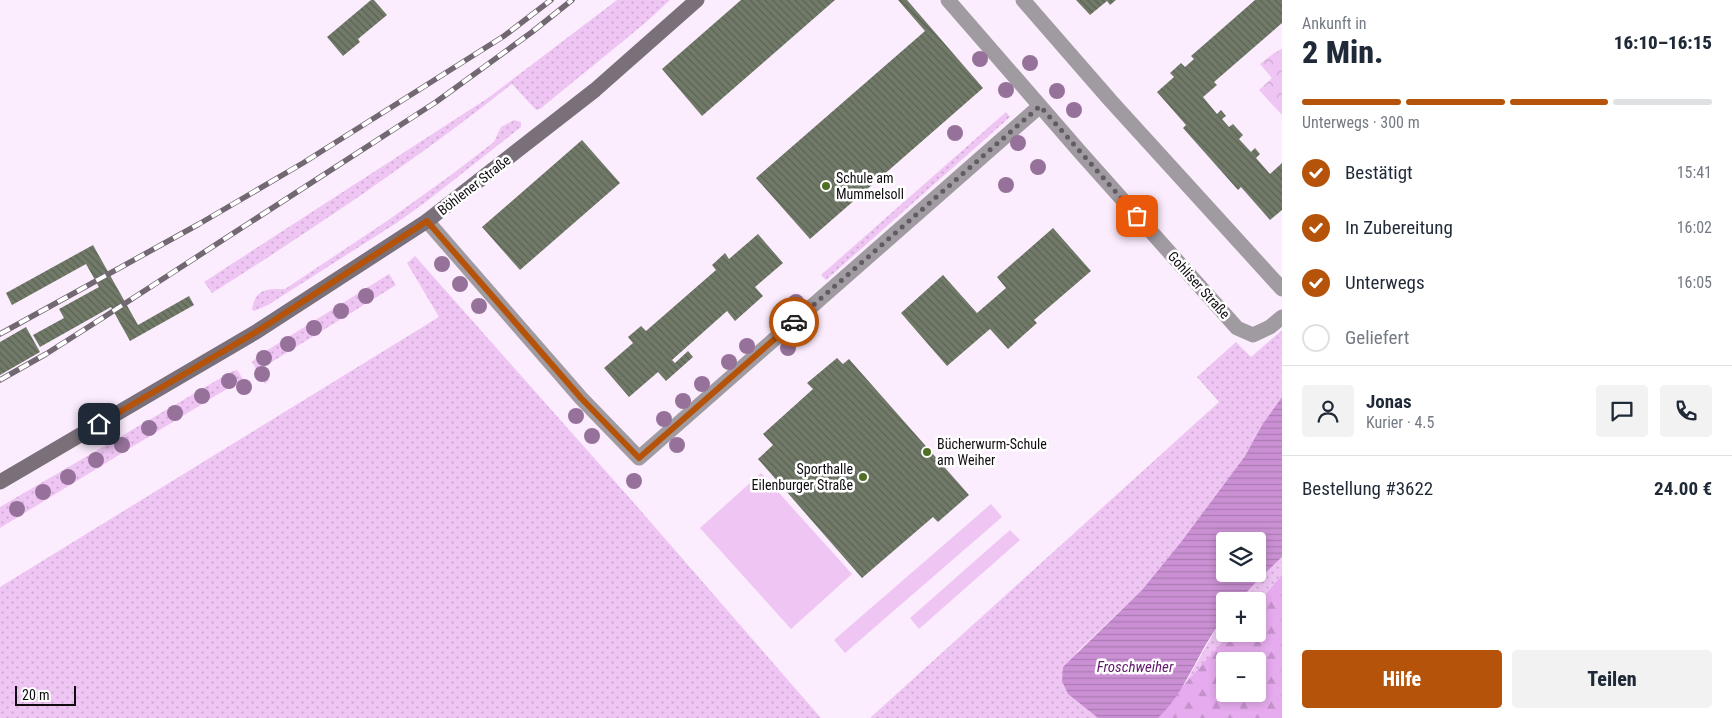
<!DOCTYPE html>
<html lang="de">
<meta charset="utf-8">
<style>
:root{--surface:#fff;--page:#f2f2f3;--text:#1f2937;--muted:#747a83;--line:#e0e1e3;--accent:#b45309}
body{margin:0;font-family:"Roboto Condensed",sans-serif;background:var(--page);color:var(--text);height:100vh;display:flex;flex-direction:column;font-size:19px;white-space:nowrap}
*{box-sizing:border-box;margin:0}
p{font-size:16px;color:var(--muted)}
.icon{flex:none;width:28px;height:28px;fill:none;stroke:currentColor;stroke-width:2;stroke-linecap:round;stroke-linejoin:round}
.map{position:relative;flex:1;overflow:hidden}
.sheet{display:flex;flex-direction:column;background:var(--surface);width:450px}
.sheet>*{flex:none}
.buttons{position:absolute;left:1216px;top:532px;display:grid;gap:10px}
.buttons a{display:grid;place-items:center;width:50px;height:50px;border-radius:5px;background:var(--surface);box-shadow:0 2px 8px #0003;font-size:25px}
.scale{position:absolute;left:15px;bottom:12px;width:61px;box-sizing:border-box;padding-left:5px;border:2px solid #110c11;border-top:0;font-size:14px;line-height:18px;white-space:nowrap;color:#110c11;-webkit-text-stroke:4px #fff;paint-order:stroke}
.pin{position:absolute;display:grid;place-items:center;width:42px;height:42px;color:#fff;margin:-21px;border-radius:10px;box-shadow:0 2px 8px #0006}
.courier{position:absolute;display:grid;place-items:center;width:50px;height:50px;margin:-25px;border:4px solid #b45309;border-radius:50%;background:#fff;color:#222;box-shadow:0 1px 6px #0007}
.overview em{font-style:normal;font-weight:800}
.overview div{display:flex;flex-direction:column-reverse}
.overview{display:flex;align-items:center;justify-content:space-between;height:85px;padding:0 20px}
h1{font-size:32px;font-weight:800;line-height:38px}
.bar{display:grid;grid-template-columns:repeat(4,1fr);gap:8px 5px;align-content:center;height:60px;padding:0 20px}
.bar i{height:6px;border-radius:4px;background:var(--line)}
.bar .current{background:var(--accent)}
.bar p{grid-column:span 4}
.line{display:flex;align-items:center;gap:12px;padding:0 20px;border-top:1px solid var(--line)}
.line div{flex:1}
.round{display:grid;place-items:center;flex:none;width:52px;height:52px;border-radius:5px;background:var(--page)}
ol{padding:0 20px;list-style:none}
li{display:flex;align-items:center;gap:15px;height:55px}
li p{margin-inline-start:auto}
li .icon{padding:5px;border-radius:50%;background:var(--accent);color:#fff;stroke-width:4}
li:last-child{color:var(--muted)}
li i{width:28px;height:28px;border:2px solid var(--line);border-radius:50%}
.button{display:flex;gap:10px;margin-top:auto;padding:10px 20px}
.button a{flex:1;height:58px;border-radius:5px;background:var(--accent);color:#fff;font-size:20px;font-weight:800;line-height:58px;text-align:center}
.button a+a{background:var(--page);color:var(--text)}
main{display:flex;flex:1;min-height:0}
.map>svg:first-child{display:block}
.grass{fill:url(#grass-dots)}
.forest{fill:url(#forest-firs);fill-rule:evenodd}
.park{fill:url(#park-crowns)}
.pitch{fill:#eec5f3}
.water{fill:url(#water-rules);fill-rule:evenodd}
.building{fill:url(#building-back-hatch)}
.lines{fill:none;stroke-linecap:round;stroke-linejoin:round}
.street{stroke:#a09aa1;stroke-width:15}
.secondary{stroke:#79707a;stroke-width:15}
.rail-casing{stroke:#716872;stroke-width:5.5}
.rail{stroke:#fff;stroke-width:4;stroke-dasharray:11;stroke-linecap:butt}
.tree{fill:#96729b}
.done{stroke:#635b64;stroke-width:5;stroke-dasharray:0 9}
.route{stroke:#b45309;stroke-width:6}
.poi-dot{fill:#4f6f25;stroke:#fff;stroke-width:2}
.labels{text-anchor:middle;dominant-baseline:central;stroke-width:5;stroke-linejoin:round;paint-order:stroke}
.poi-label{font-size:14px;fill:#110c11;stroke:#fff;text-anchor:start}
.street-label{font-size:14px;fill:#110c11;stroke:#fff}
.water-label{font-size:15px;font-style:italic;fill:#60196a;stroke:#fff}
</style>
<main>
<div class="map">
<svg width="1282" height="718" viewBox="0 0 1282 718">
<defs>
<pattern id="grass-dots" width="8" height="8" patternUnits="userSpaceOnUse" patternTransform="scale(1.25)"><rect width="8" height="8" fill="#eec5f3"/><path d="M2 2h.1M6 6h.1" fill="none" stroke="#cba8cf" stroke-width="1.8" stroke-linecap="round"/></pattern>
<pattern id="forest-firs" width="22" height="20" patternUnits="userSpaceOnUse" patternTransform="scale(1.25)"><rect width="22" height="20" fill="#e6abee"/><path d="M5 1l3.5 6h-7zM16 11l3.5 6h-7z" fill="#c492cb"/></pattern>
<pattern id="park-crowns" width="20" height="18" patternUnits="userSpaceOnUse" patternTransform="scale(1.25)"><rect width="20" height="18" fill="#eec5f3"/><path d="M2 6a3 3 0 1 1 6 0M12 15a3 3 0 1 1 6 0" fill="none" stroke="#cba8cf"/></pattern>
<pattern id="water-rules" width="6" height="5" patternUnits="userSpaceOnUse" patternTransform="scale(1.25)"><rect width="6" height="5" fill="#ca90d3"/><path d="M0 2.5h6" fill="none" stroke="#ac7bb4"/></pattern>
<pattern id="building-back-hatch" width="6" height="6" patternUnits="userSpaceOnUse" patternTransform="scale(1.25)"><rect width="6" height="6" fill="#717a68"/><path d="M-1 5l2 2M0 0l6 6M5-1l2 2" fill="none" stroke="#5b6254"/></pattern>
</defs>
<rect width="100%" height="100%" fill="#fcedfe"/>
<g class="grass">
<path d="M617 0H670L644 24 540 109 536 110 512 84C416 160 315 228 212 293L204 282 488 98Z"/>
<polygon points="1006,112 1010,117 826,280 821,275"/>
<path d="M514 120 521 122V127L427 201 398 222 268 305 254 311 252 309C256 288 267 289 285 289L387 221 451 175 494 142 501 127Z"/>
<polygon points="415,256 634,503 821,718 0,718 0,587 439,317 407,263"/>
<polygon points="389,274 396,285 262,368 269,380 265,384 252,362 258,356"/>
<polygon points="1282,330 1282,397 1262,425 1245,456 1181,542 1142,590 1077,652 1068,694 1098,718 870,718 1219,402 1197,377 1236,342 1251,357"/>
<polygon points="237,370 251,391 246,395 238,382 0,528 0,507 231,372"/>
<polygon points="1282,557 1282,582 1258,610 1258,601 1239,601 1256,582"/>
<polygon points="1225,617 1225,634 1238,634 1158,718 1185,684 1217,627"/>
</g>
<path class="forest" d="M1282 575V718H1154L1230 634H1258V603ZM1225 661H1258V694H1225Z"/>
<polygon class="park" points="1282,49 1282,115 1259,90 1272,78 1260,64 1274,53"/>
<g class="pitch">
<polygon points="761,473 852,574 791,629 700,528"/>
<polygon points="991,504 1002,517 845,653 834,640"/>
<polygon points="1010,530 1020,540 919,629 910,618"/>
</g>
<path class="water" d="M1282 397V557L1256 582 1239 601H1225V617C1198 648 1188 690 1158 718H1098L1068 694 1062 681 1063 667 1142 590 1181 542 1245 456 1262 425ZM1225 541H1258V574H1225Z"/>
<g class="building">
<polygon points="371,0 374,0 387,15 358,39 360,42 343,56 327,37"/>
<polygon points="741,0 835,0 702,116 662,69"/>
<polygon points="898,0 907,0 983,88 810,239 756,178 925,31"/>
<polygon points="1076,0 1116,0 1110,5 1107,1 1090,15"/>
<polygon points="1255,0 1282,0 1282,23 1214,82 1217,85 1203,97 1217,114 1221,110 1226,116 1222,119 1229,127 1233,124 1243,135 1239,139 1251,152 1255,148 1260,154 1256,158 1270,174 1282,163 1282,210 1270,220 1241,187 1238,190 1183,128 1186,125 1157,92 1174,77 1170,73 1181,63 1185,67 1194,59 1191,56"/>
<polygon points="582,140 620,183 520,270 482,227"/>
<polygon points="1053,228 1091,271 1034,320 1037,323 1008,349 990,329 947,366 901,313 943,275 977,313 1006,288 997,277"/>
<polygon points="758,234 783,263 755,287 763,296 735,321 727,311 672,360 675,363 688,351 693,357 666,381 658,372 629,397 604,368 633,343 628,337 641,326 646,331 716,270 712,265 725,253 729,259"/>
<polygon points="93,245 138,325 189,296 194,305 130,341 111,307 40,347 33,335 64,318 59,309 99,287 86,264 12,305 6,293"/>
<polygon points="26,327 40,352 0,375 0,342"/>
<polygon points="837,358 843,364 849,359 969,495 938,522 933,517 862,578 758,459 773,445 763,434 813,389 807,383"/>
</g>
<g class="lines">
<g class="street">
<polyline points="948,0 1080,152 1237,328 1253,335 1270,327 1282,317"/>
<polyline points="1023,0 1110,100 1282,289"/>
<polyline points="427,221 581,398 639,458 1040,106"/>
</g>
<polyline class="secondary" points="0,482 256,332 427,221 595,90 697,0"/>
<g class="rail-casing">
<g id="rail">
<polyline points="0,334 199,224 303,163 504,36 551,0"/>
<polyline points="0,380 46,354 104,317 436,102 532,32 572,0"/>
</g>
</g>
<use href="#rail" class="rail"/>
</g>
<g class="tree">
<circle cx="980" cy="59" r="8"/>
<circle cx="1030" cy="63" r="8"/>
<circle cx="1006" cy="90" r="8"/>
<circle cx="1057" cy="91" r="8"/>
<circle cx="1074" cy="110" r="8"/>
<circle cx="955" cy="133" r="8"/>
<circle cx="1018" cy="143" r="8"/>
<circle cx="1038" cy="167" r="8"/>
<circle cx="1006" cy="185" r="8"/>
<circle cx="442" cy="264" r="8"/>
<circle cx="460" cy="284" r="8"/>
<circle cx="366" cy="296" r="8"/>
<circle cx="796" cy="302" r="8"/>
<circle cx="479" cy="306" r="8"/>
<circle cx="341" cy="311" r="8"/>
<circle cx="314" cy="328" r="8"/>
<circle cx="803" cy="334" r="8"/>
<circle cx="288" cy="344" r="8"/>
<circle cx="747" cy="346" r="8"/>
<circle cx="788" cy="348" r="8"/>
<circle cx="264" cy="358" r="8"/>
<circle cx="729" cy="362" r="8"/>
<circle cx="262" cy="374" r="8"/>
<circle cx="229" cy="381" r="8"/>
<circle cx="702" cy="384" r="8"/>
<circle cx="244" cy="387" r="8"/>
<circle cx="202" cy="396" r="8"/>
<circle cx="683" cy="401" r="8"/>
<circle cx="175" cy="413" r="8"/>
<circle cx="576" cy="416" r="8"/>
<circle cx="664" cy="419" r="8"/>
<circle cx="149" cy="428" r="8"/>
<circle cx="592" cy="436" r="8"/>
<circle cx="122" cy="445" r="8"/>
<circle cx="677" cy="445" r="8"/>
<circle cx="96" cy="460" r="8"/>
<circle cx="68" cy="477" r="8"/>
<circle cx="634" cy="481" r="8"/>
<circle cx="43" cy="492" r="8"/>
<circle cx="17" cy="509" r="8"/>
</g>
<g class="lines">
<polyline class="done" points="794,322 1040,106 1137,216"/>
<polyline class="route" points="99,424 256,332 427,221 581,398 639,458 794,322"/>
</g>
<g class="poi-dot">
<circle cx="826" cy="186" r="5"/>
<circle cx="927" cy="452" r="5"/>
<circle cx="863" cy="477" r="5"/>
</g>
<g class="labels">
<g class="poi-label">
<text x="836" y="178">Schule am<tspan x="836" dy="16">Mummelsoll</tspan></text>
<text x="937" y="444">Bücherwurm-Schule<tspan x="937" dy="16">am Weiher</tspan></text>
<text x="853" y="469" text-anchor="end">Sporthalle<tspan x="853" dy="16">Eilenburger Straße</tspan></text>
</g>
<g class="street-label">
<text transform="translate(474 185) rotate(-38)">Böhlener Straße</text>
<text transform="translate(1199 285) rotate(48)">Gohliser Straße</text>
</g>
<g class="water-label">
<text x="1135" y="667">Froschweiher</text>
</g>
</g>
</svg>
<div class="buttons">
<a><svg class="icon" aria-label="layers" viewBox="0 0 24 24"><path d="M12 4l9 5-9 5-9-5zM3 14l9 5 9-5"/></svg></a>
<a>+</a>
<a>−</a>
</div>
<div class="scale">20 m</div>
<div class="pin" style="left:1137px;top:216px;background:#ea580c"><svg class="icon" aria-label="bag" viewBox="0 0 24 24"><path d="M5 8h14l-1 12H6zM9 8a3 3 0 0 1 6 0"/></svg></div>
<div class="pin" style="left:99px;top:424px;background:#1f2937"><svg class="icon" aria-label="home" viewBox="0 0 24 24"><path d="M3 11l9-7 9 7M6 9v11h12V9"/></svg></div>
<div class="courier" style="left:794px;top:322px"><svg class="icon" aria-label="car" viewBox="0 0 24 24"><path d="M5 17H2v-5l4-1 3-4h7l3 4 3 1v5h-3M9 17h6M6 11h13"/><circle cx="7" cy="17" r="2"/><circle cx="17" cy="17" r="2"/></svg></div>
</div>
<section class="sheet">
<div class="overview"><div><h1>2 Min.</h1><p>Ankunft in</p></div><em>16:10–16:15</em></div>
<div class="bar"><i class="current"></i><i class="current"></i><i class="current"></i><i></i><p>Unterwegs · 300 m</p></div>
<ol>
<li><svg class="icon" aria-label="check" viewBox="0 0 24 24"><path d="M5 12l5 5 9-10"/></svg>Bestätigt<p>15:41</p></li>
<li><svg class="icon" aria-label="check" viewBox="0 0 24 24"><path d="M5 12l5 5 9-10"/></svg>In Zubereitung<p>16:02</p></li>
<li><svg class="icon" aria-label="check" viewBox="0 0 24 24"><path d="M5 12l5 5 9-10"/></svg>Unterwegs<p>16:05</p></li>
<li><i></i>Geliefert</li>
</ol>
<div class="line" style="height:90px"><a class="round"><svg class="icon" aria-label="person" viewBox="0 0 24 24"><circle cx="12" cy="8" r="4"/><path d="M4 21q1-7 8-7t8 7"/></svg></a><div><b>Jonas</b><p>Kurier · 4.5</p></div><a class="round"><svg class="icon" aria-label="chat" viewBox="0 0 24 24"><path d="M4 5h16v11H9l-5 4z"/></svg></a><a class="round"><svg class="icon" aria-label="phone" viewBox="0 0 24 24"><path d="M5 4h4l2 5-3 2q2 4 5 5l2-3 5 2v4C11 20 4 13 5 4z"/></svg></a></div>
<div class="line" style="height:65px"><div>Bestellung #3622</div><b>24.00 €</b></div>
<div class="button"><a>Hilfe</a><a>Teilen</a></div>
</section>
</main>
